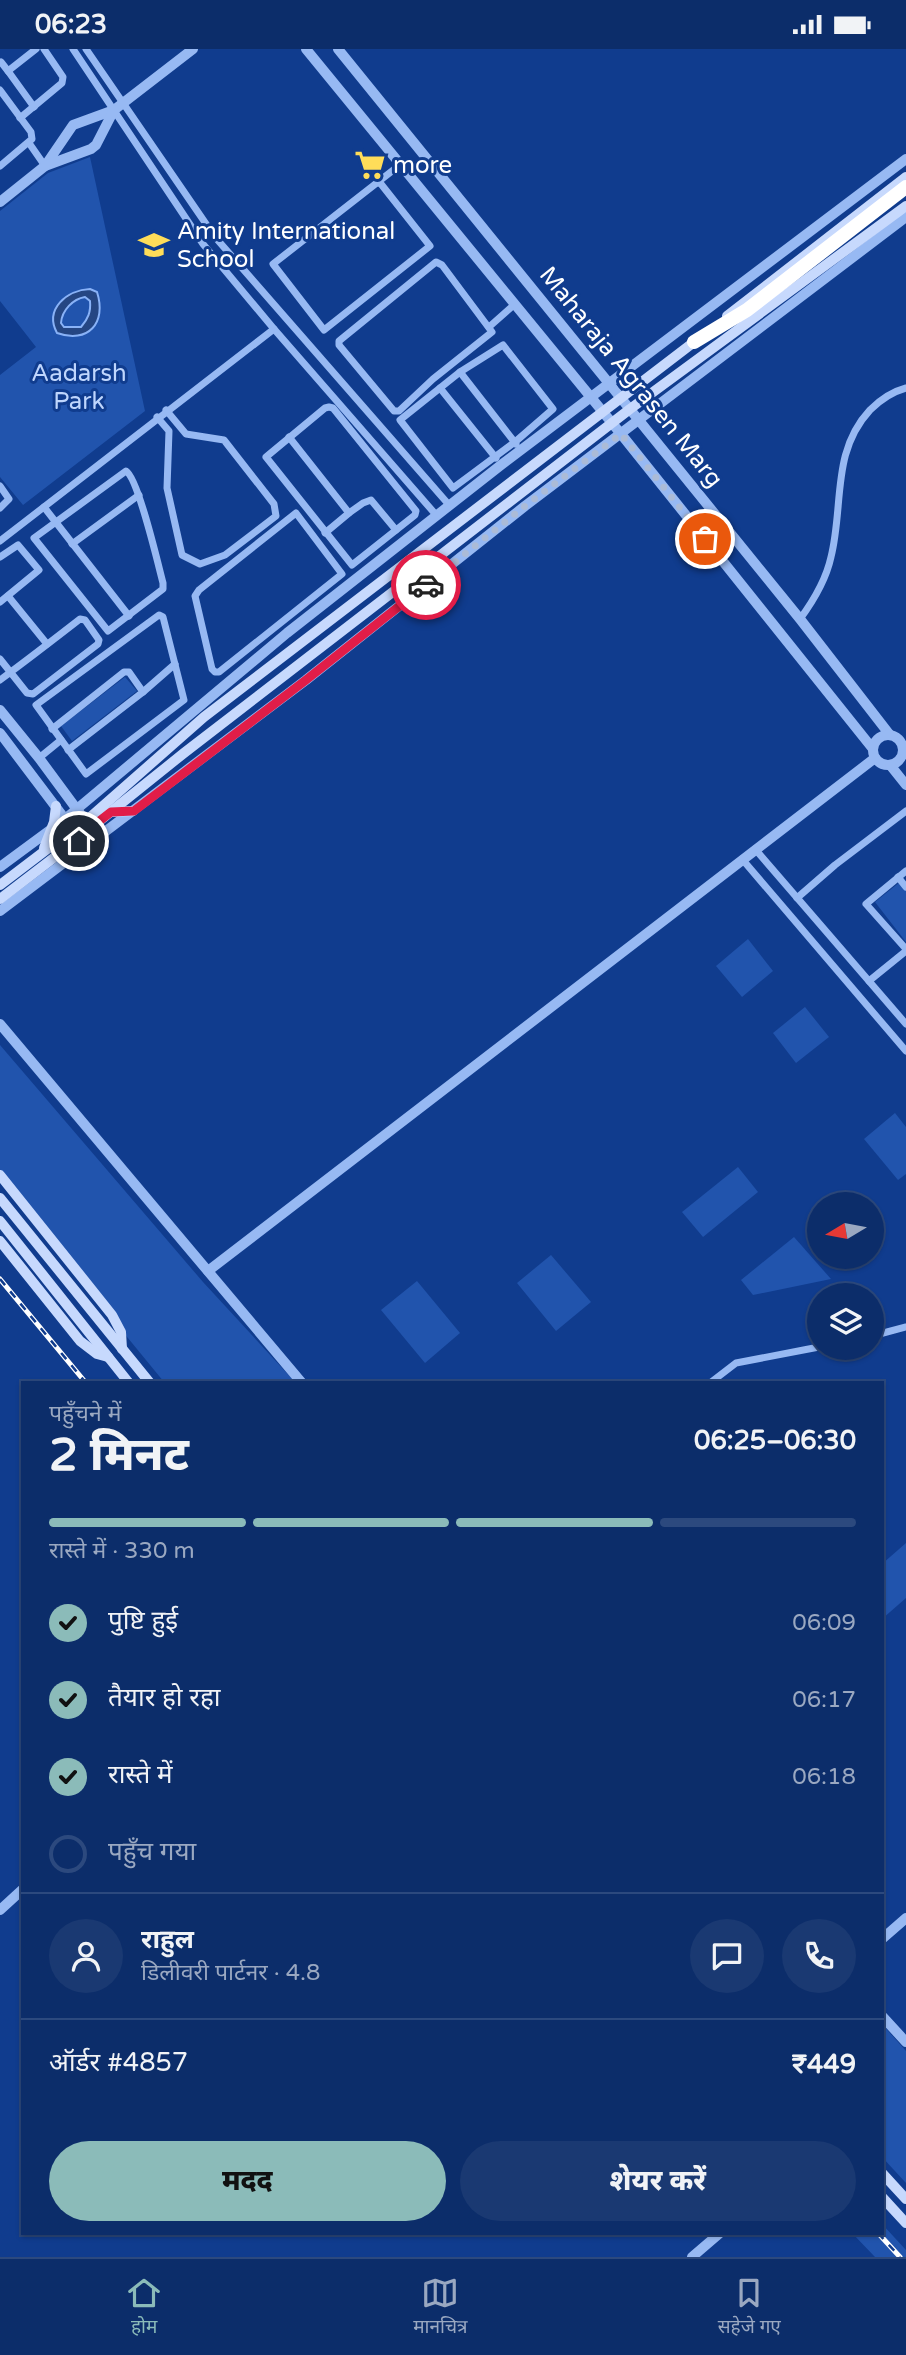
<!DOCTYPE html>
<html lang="hi">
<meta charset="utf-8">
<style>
:root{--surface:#0c2d6a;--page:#1a3972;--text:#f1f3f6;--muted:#9aa8c1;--line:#2c497e;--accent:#8bbbb9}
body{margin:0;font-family:"Varela Round","Noto Sans Devanagari",sans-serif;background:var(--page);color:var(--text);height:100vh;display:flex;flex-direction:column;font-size:26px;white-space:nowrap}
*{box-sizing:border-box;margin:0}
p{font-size:23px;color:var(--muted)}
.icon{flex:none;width:38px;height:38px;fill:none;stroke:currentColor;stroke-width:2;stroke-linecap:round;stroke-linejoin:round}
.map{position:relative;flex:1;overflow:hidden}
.sheet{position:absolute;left:21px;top:1332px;width:863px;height:854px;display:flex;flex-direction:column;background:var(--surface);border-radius:0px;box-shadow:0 2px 5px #0004,0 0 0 2px var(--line)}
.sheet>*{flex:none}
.needle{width:46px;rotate:260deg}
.controls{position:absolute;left:807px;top:1143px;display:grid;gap:14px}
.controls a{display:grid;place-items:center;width:77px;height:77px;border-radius:50%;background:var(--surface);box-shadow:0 2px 5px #0004,0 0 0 2px var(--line);font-size:35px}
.pin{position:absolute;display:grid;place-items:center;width:60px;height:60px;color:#fff;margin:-30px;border:4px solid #fff;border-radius:50%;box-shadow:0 2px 7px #0007}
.courier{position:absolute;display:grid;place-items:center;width:70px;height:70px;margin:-35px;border:5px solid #e11d48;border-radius:50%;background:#fff;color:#222;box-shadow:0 2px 9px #0007}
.headline em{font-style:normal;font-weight:800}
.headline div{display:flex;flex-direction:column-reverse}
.headline{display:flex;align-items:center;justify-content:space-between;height:119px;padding:0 28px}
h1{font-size:46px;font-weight:800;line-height:52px}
.bar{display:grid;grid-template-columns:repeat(4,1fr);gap:10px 7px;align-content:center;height:84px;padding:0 28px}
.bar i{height:9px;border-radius:5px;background:var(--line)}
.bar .active{background:var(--accent)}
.bar p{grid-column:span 4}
.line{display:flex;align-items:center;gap:18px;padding:0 28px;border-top:2px solid var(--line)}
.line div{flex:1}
.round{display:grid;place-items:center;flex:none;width:74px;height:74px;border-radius:37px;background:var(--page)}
ol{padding:0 28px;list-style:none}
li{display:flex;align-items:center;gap:21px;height:77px}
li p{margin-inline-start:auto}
li .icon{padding:7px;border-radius:50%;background:var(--accent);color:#111;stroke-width:4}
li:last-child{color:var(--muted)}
li i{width:38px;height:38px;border:4px solid var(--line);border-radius:50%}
.primary-button{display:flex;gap:14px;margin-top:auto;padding:14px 28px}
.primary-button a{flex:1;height:80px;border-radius:42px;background:var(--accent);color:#111;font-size:28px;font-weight:800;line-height:80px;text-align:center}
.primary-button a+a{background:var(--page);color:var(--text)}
.status{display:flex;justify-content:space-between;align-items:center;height:49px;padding:0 35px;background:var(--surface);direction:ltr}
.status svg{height:19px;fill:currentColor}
.tab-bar{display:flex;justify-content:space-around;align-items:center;height:98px;border-top:2px solid var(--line);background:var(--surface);font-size:19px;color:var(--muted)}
.tab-bar a{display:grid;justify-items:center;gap:4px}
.tab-bar .active{color:var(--accent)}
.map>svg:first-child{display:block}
.green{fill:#2154ad}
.water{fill:#254683;stroke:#89b2f7;stroke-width:2;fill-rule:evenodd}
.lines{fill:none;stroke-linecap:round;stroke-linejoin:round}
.minor{stroke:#97b9f3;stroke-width:7}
.tertiary{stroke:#97b9f3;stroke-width:10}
.secondary{stroke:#c7d9fd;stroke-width:10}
.motorway{stroke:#fff;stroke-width:14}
.rail-casing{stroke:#fff;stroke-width:5}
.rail{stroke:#103c8e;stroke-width:2.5;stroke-dasharray:8;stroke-linecap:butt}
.done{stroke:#abbbd7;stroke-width:7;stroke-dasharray:0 12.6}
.route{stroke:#e11d48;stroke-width:9}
.labels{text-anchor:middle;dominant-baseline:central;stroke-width:6;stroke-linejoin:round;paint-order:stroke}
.poi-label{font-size:24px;fill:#fff;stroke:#103c8e;text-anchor:start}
.park-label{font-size:24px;fill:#bfd6fd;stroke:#103c8e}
.street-label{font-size:24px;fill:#fff;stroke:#103c8e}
</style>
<div class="status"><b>06:23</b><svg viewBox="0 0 49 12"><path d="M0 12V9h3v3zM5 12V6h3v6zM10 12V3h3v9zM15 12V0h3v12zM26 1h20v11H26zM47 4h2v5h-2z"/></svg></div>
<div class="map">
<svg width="906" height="2208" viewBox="0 0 906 2208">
<rect width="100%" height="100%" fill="#103c8e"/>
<g class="green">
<polygon points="90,108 145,362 23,456 0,428 0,326 36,298 0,252 0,162 48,124"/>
<polygon points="125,628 137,642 72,692 61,677"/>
<polygon points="900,833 906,841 906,893 875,853"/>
<polygon points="748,890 773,922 742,948 716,917"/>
<polygon points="805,958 829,988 796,1014 773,984"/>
<polygon points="0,996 203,1233 295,1333 164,1333 0,1133"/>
<polygon points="895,1064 906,1078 906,1125 898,1131 864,1090"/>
<polygon points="738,1118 758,1143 703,1188 682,1163"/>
<polygon points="794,1188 831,1230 753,1246 741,1231"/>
<polygon points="551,1206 591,1253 556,1282 517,1234"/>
<polygon points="417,1232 460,1284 425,1314 381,1261"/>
<polygon points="906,1494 906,1549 882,1570 882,1515"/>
<polygon points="882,1975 906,2002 906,2134 882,2108"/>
<polygon points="882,2175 906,2201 906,2208 875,2208 852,2184 882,2184"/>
</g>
<path class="water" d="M90 240 97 243C107 274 88 295 57 284 44 260 67 241 90 240ZM85 248 90 252C91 263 88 270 81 278H64L61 274C62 261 73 250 85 248Z"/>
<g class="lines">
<g class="minor">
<polyline points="73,0 203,195 274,280 437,467"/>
<polyline points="86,0 215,188 450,457"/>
<polyline points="1,13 8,22"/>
<polyline points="0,41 31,83 32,90 0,117"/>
<polyline points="34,58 8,22 36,0"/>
<polyline points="20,69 62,34 63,28 44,0"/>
<polyline points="29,94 45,117"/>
<polyline points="378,134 381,135 430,197 324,281 273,215 401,115"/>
<polygon points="436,213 442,216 492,283 433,330 399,362 394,362 339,296 339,292"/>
<polyline points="489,278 515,255"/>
<polygon points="503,296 553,360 515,393 453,439 400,371 460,323"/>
<polyline points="460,323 516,395"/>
<polyline points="440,339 496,409"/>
<polygon points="329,358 333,359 416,462 415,466 352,516 266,408 325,359"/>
<polyline points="157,368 169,382 167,439 182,506 200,515 225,506 276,467 274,455 224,391 186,385 166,361"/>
<polyline points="289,388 349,464 363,454 371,451 396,481"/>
<path d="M126 422C138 429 158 515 163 534V540L108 582 34 489Z"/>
<polyline points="0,437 9,450 0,459"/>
<polyline points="44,458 129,567"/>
<polygon points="296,464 342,525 219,623 215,623 212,620 195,547 199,541"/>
<polyline points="325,484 349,464"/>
<polyline points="0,492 274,280"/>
<polyline points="72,495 139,446"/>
<polyline points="0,508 18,496 39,521 0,553"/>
<polyline points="8,547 47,595"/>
<polygon points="159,566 163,568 184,651 86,725 36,656"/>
<path d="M800 570C814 551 826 531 831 508 844 456 831 403 870 361 881 350 891 343 906 339"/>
<path d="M0 610 27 644 33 645 98 595 99 591 85 571 80 570C53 591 27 611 0 631"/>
<polyline points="143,643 175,615"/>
<polyline points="52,680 124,623 129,623 143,643 68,701"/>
<polyline points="39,709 61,691"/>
<polyline points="755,800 906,975"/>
<polyline points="742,810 906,1002"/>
<polyline points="906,822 866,855 906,900"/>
<polyline points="898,828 906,838"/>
<polyline points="797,849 835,816 906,762"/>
<polyline points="869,932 906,902"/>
<polyline points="872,1287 906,1278"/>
<polyline points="710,1334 736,1314 819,1298"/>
</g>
<g class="tertiary">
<polyline points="306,0 621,385 873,700"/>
<polyline points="338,0 800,570 890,686"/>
<polyline points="45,117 73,76 114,61 193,0"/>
<polyline points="0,153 45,117 91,100 96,96 114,61"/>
<polyline points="0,661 39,709 84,770"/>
<polyline points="0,684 71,778"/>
<circle cx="888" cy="701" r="15"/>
<polyline points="890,716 906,736"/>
<polyline points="0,818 65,770 287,584 501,416 906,110"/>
<polyline points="0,862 306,631 525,457 906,168"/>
<polyline points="0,975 302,1334"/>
<polyline points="208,1222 875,709"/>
<polyline points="0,1861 23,1840"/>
<polyline points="882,1890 906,1869"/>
<polyline points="882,1967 906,1993"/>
<polyline points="692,2208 720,2184"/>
</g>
<g class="secondary">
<polyline points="727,267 906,128"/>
<polyline points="111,763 133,762"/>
<circle cx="82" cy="781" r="11"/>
<polyline points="87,771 204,668 698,290"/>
<polyline points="93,777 184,704 630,360 906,157"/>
<polyline points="44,799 54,773 56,757"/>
<polyline points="0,836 71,782"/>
<polyline points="0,850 77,791"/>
<polyline points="0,1126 112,1266 121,1283 122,1300"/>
<polyline points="0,1149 150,1334"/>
<polyline points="0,1172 129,1334"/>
<polyline points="0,1192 80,1292 97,1305 108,1308"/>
<polyline points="882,2124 906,2150"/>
<polyline points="882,2148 906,2174"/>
</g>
<polyline class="motorway" points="694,293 747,261 906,138"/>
<g class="rail-casing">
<g id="rail">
<polyline points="0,1230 86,1334"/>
<polyline points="878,2184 900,2208"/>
</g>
</g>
<use href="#rail" class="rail"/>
</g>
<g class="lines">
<polyline class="done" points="426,536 525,457 621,385 705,490"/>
<polyline class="route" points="79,792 89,790 93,784 93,777 111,763 134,762 306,631 426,536"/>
</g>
<defs>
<g id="supermarket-bare" transform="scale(2.415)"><path d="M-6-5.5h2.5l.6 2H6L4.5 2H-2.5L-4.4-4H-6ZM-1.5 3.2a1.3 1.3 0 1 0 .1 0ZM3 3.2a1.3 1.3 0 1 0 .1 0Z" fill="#ffdd59" stroke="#103c8e" stroke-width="2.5" paint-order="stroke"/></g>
<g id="school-bare" transform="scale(2.415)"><path d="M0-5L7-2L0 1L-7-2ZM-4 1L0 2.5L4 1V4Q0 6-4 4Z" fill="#ffdd59" stroke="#103c8e" stroke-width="2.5" paint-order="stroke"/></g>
</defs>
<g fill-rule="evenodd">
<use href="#supermarket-bare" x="370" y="116"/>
<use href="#school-bare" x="154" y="196"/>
</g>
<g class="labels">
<g class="poi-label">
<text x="393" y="116">more</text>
<text x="177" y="182">Amity International<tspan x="177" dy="28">School</tspan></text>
</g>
<g class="park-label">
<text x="79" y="324">Aadarsh<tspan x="79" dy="28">Park</tspan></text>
</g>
<g class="street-label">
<text transform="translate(631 328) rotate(51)">Maharaja Agrasen Marg</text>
</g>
</g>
</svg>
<div class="controls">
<a><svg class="needle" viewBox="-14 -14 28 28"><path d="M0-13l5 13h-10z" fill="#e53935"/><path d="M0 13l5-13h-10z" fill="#9aa8c1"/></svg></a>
<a><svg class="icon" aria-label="layers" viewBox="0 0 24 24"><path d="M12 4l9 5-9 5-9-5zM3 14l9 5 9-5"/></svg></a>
</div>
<div class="pin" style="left:705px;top:490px;background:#ea580c"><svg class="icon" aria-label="bag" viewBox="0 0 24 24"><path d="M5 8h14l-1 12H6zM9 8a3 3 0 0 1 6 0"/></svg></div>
<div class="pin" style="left:79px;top:792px;background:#1f2937"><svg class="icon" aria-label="home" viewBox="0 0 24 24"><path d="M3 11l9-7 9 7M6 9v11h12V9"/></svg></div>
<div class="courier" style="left:426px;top:536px"><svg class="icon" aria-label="car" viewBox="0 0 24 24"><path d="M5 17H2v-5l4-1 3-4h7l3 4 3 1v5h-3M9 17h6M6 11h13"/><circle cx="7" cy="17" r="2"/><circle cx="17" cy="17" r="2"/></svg></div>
<section class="sheet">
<div class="headline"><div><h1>2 मिनट</h1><p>पहुँचने में</p></div><em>06:25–06:30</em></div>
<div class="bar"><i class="active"></i><i class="active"></i><i class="active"></i><i></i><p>रास्ते में · 330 m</p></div>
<ol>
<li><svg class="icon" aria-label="check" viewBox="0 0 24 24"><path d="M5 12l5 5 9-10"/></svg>पुष्टि हुई<p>06:09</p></li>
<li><svg class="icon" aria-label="check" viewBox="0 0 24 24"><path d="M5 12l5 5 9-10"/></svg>तैयार हो रहा<p>06:17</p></li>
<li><svg class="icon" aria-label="check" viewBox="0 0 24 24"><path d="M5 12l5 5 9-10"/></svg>रास्ते में<p>06:18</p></li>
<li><i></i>पहुँच गया</li>
</ol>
<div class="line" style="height:126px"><a class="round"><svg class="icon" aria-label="person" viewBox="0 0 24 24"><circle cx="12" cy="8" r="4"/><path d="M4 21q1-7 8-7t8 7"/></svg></a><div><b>राहुल</b><p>डिलीवरी पार्टनर · 4.8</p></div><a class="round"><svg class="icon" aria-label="chat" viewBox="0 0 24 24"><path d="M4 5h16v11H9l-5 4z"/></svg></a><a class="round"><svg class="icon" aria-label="phone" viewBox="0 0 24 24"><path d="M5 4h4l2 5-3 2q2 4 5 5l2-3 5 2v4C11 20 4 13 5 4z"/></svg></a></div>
<div class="line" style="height:91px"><div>ऑर्डर #4857</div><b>₹449</b></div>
<div class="primary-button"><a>मदद</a><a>शेयर करें</a></div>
</section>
</div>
<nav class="tab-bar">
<a class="active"><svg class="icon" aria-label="home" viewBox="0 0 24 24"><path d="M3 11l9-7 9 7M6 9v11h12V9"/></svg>होम</a>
<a><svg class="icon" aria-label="map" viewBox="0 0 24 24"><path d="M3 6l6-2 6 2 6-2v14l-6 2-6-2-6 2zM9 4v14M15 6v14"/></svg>मानचित्र</a>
<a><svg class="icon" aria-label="saved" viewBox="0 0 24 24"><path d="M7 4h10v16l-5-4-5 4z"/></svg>सहेजे गए</a>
</nav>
